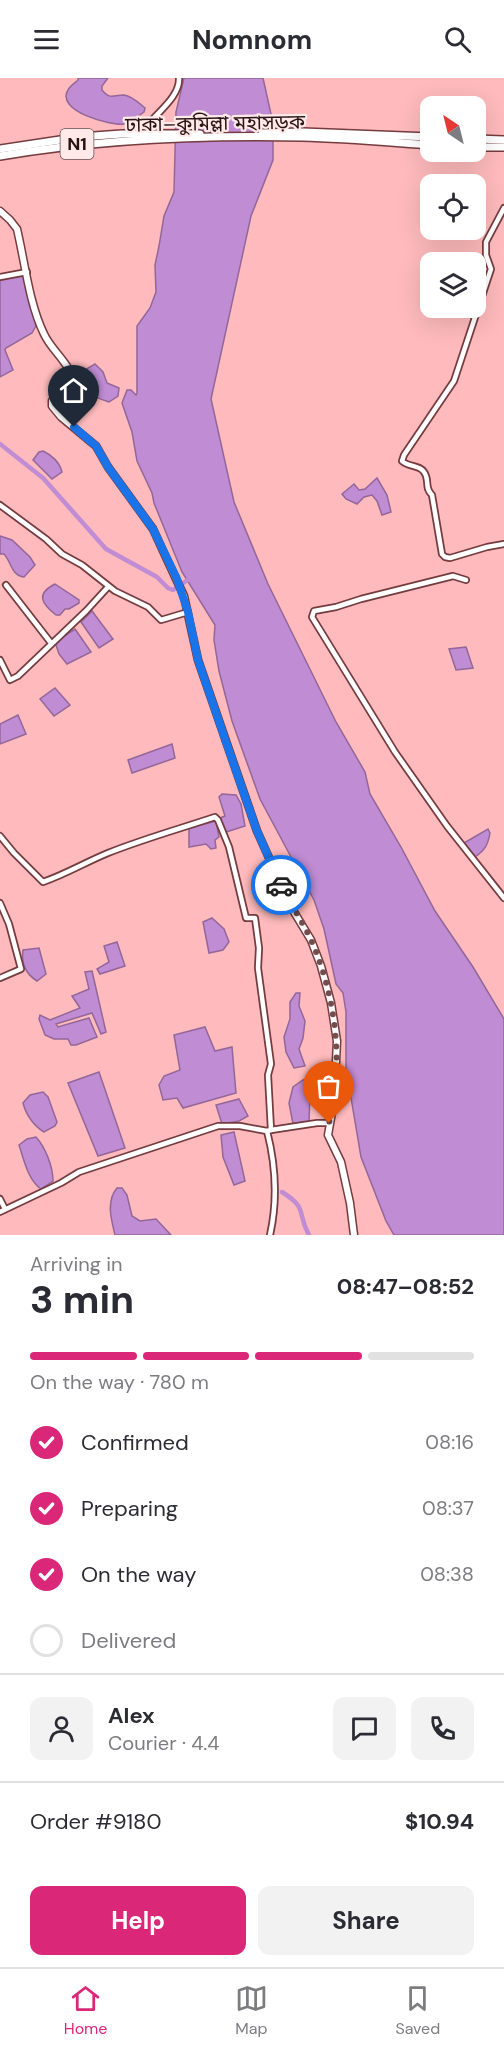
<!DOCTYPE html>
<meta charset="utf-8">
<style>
:root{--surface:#fff;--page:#f2f2f3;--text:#2b2b33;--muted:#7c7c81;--line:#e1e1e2;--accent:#db2777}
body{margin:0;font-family:"DM Sans","Noto Sans Bengali",sans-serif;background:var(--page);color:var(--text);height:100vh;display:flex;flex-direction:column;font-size:22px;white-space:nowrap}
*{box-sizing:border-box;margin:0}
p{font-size:20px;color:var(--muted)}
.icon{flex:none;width:33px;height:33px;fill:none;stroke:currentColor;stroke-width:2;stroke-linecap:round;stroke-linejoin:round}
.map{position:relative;height:1157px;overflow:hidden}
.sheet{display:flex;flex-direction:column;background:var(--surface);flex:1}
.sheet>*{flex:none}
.needle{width:39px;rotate:325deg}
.tools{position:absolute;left:420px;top:18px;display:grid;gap:12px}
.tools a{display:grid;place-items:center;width:66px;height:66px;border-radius:12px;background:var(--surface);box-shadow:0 6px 24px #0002;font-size:30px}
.pin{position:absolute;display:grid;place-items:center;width:51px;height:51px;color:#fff;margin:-62px -26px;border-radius:50% 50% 50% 0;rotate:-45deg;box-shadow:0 0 6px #0007}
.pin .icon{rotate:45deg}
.courier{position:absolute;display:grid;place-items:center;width:60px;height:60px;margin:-30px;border:4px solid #1a73e8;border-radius:50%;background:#fff;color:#222;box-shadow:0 2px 8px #0007}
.overview em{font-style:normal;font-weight:700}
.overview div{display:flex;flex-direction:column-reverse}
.overview{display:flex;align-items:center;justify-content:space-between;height:102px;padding:0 30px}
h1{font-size:39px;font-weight:700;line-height:45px}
.bar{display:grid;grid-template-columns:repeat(4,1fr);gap:9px 6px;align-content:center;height:72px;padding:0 30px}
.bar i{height:8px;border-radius:4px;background:var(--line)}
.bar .current{background:var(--accent)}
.bar p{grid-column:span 4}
.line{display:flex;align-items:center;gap:15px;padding:0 30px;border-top:2px solid var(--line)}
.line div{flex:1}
.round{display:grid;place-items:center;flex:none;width:63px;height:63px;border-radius:12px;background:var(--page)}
ol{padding:0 30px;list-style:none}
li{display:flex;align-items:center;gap:18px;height:66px}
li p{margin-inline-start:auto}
li .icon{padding:6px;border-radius:50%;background:var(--accent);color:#fff;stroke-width:4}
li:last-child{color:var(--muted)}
li i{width:33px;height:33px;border:3px solid var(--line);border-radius:50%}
.action{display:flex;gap:12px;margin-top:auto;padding:12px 30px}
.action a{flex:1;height:69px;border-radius:12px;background:var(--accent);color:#fff;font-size:24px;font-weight:700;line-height:69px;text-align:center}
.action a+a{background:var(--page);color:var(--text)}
header{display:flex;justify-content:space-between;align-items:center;height:78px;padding:0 30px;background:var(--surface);font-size:27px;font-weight:700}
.tab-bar{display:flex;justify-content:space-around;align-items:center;height:84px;border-top:2px solid var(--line);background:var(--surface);font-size:16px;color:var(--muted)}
.tab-bar a{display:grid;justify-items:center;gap:3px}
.tab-bar .current{color:var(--accent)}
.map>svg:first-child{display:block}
.water{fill:#c08cd3;stroke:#936799;stroke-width:1.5}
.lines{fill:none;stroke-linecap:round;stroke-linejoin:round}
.canal{stroke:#c08cd3;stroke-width:4.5}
.minor-casing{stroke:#743c3f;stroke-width:8}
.major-casing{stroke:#743c3f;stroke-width:9}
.highway-casing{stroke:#743c3f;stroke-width:10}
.minor{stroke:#fff;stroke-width:4.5}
.major{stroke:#fff;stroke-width:6}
.highway{stroke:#fff;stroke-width:7}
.done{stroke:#744d4e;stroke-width:6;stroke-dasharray:0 10.8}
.route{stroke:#1a73e8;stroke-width:8}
.labels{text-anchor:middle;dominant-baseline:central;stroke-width:4.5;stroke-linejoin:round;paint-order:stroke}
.shield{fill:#ffe9e9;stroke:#695253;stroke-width:1.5}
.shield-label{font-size:18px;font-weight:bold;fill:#291213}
.street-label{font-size:20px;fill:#291213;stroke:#ffe9e9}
</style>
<header><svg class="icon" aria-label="menu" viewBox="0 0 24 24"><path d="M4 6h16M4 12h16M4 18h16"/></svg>Nomnom<svg class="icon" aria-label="search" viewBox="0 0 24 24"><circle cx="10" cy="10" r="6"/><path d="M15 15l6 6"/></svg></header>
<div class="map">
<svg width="504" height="1157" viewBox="0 0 504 1157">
<rect width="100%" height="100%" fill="#febabc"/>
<g class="water">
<path d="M78 0H108L102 8V12C110 22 113 17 124 17 132 18 139 25 145 30L144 34C138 38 131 45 124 46 111 48 55 33 68 12 70 8 75 5 78 2Z"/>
<polygon points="184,0 263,0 273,45 273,82 251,138 211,321 234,424 268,506 336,644 365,694 370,716 401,769 435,833 473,889 504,941 504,1157 394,1157 386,1143 361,1079 346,990 346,934 343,915 336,906 324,851 314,822 260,721 232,643 219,593 214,562 215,547 182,494 154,425 152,415 137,383 132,354 122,325 127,312 131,312 136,317 137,315 137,248 150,230 156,214 155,187 159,168 164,138 174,114 176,34"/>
<polygon points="23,196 24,197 36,248 32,255 6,270 5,272 13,292 0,299 0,202"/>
<path d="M95 286 103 294 107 305 119 310 118 318 109 324C96 320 80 313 78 299L83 293Z"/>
<path d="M43 373C52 377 60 385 62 394L52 401 33 382 39 374Z"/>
<polygon points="377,400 387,417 391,434 382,437 377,423 372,417 364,419 357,426 346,421 342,416 354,406 359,412 365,411"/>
<path d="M0 458 12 462 30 479 35 487 24 499C11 497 12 485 4 476H0Z"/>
<path d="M55 506 79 522V525L69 531H65L60 537H56C42 526 35 516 55 506Z"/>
<polygon points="92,533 113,561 99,570 81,544"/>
<polygon points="75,551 91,574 67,586 59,576 55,564"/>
<polygon points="466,569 473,590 456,592 449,571"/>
<polygon points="55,610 70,627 54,638 40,621"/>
<polygon points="18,637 26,656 0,666 0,646"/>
<polygon points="172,666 175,680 132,695 128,682"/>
<polygon points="222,716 236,717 241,726 245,748 226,754 220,740 225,738 219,719"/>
<polygon points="216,743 219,759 215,762 216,770 211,771 206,766 189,769 189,750"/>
<path d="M488 751 490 755C488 767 485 772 475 779L464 765Z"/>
<polygon points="212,840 224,851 229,864 223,872 209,875 203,844"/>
<polygon points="117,864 125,888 100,896 97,891 109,884 104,868"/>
<path d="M39 870 46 896 37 903C26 896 21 885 23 872Z"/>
<polygon points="92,893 106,954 101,956 92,935 56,946 58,949 89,940 97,959 76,967 71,967 68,961 54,961 45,957 39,941 40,937 50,942 80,930 72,918 89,911 85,894"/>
<polygon points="296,915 300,915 299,928 305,943 303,960 299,971 305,988 294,990 286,974 284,959 290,941 290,924"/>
<polygon points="205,949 215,973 232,969 236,1015 183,1030 177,1020 163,1022 159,1007 164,998 180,992 174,957"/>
<polygon points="99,994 125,1070 98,1078 68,1005"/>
<polygon points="324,994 332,998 331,1012 319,1012 310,1016 309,1044 293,1046 289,1025 293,1009 303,1002"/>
<path d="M43 1014 48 1019 57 1044 55 1048 44 1054C34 1048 26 1037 23 1025L30 1017Z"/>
<polygon points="239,1021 248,1038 239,1043 222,1046 216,1027"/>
<polygon points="234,1054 245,1103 234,1107 223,1079 221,1057"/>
<path d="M36 1059C45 1069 53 1088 53 1103L41 1111C28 1102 24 1082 19 1067L27 1061Z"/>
<path d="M117 1110H122L127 1117 132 1138 140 1143 156 1141 171 1157H115C111 1141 106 1123 117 1110Z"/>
</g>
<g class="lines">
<g class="canal">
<polyline points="0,366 43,400 106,471 157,499 168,510 173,512 192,499"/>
<path d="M282 1114C309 1131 296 1134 309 1157"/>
</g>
<g class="minor-casing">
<g id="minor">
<path d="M153 41C163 30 180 16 179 0"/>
<path d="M504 130 486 164V177L491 191 454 303 404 377 402 383C408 389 420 387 424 394 430 402 424 410 432 417L442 476 445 479 450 480 487 469 504 466"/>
<polyline points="0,199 27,194"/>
<polyline points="0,427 46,461 62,476 82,487 115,513 148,529 161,542 188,534"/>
<polyline points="466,502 453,498 361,521 336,529 314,533 312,539 395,674 447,748 504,820"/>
<polyline points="6,507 51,565"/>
<polyline points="0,582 10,602 18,598 86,533 108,509"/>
<path d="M0 758 14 775 43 804C66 796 86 784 108 775 143 761 179 751 215 739L218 742 229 769 246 840H255L259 870 258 890 271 986 268 997 271 1052 267 1053C276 1088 278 1121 270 1157"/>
<polyline points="0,825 9,846 21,891 0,900"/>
<polyline points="271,1052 317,1045 329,1045"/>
<polyline points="0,1121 5,1131"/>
<polyline points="0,1134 61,1105 79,1094 218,1048 240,1048 267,1053"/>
</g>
</g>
<g class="major-casing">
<path id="major" d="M0 133 10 142 17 151C25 185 29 225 44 256 50 269 61 278 68 290L66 298 52 323V328L61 339 96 368 108 389 153 451 164 475 184 518 198 582 257 753 291 829 311 862 321 888 331 925 337 963 334 1023 328 1057 341 1084 350 1125 354 1157"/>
</g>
<g class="highway-casing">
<g id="highway">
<polyline points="262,55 303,54 430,59"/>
<polyline points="476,61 504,62"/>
<polyline points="476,69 504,69"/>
<polyline points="0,71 80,59 122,56 200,56"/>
<path d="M0 78C100 61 201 57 302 59 345 60 388 64 430 67"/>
</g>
</g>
<use href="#minor" class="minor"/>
<use href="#major" class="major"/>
<use href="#highway" class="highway"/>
</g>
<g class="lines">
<path class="done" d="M281 807C290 826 303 844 312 864 336 920 344 986 329 1045"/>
<polyline class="route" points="74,349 96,368 108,389 153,451 177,501 188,534 198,582 226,664 257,753 281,807"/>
</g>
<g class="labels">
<rect class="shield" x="60.5" y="51" width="33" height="30" rx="4.5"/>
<g class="shield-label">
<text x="77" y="66">N1</text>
</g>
<g class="street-label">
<text transform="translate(215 45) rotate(-1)">ঢাকা–কুমিল্লা মহাসড়ক</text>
</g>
</g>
</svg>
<div class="tools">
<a><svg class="needle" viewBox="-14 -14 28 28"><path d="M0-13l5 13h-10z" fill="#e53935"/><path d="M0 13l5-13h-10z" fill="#7c7c81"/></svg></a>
<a><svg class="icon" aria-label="locate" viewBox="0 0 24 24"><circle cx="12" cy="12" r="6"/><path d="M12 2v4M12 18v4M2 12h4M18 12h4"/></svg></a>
<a><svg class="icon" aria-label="layers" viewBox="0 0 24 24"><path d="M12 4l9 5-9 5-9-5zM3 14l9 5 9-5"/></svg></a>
</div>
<div class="pin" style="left:329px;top:1045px;background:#ea580c"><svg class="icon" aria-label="bag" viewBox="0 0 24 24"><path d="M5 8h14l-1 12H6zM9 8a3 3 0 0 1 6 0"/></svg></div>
<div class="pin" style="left:74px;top:349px;background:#1f2937"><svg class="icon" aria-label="home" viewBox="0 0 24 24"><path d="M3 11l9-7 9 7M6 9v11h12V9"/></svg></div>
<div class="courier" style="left:281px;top:807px"><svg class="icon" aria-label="car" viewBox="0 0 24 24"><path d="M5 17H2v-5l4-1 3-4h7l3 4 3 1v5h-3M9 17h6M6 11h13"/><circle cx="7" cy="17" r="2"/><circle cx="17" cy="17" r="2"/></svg></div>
</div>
<section class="sheet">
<div class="overview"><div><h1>3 min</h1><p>Arriving in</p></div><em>08:47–08:52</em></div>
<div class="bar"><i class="current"></i><i class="current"></i><i class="current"></i><i></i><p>On the way · 780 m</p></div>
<ol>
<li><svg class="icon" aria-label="check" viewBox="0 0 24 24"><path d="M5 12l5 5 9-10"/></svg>Confirmed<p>08:16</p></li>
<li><svg class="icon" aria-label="check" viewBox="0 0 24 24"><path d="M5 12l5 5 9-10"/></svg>Preparing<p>08:37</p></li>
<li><svg class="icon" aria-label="check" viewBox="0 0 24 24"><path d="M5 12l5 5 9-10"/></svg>On the way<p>08:38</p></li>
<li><i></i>Delivered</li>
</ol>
<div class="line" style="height:108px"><a class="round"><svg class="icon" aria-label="person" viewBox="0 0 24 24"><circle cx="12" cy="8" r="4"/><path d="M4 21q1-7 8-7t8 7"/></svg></a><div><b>Alex</b><p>Courier · 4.4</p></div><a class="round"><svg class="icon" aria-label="chat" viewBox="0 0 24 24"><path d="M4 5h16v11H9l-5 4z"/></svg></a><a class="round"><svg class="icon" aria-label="phone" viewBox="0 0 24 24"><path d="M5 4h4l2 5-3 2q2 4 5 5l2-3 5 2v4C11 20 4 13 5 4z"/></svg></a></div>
<div class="line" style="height:78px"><div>Order #9180</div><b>$10.94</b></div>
<div class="action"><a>Help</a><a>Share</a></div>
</section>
<nav class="tab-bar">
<a class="current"><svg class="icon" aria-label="home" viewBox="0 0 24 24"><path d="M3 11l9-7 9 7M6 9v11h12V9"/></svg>Home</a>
<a><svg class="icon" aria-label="map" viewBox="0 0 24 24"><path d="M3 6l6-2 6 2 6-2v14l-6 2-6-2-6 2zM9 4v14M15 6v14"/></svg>Map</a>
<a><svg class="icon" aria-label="saved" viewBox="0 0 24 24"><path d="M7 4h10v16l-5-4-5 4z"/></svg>Saved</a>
</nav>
